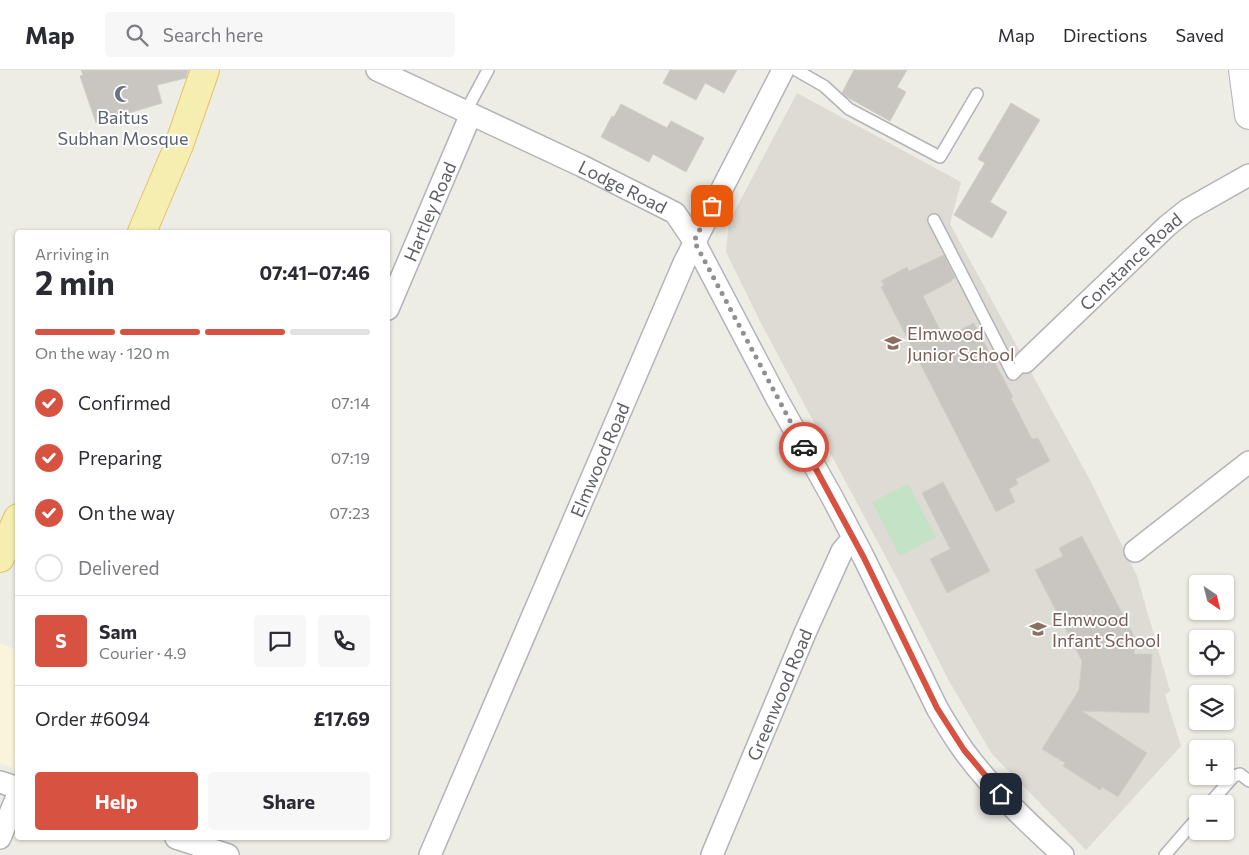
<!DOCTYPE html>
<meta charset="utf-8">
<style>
:root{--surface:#fff;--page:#f7f7f7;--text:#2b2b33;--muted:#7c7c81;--line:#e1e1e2;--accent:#d75241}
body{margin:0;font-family:Commissioner,sans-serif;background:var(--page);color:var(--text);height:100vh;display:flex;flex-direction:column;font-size:19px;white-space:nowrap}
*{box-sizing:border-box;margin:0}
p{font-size:16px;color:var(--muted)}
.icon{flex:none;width:28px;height:28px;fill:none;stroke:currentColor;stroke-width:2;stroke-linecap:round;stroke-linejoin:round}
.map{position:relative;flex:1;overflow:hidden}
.sheet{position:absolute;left:15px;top:160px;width:375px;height:610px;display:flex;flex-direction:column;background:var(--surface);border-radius:5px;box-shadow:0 1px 4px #0004}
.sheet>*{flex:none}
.needle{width:32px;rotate:145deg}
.fabs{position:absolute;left:1189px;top:505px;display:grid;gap:10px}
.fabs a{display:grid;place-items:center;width:45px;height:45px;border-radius:5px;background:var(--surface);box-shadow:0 1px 4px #0004;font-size:25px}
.pin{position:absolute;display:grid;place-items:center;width:42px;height:42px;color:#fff;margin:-21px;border-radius:10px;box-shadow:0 2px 8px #0006}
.courier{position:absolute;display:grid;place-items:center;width:50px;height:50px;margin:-25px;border:4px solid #d75241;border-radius:50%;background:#fff;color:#222;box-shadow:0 1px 6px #0007}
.head em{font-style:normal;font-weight:700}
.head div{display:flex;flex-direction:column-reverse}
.head{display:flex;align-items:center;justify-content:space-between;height:85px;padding:0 20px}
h1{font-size:32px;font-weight:700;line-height:38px}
.bar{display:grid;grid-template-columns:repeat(4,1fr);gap:8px 5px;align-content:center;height:60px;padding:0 20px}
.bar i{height:6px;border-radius:4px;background:var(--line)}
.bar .current{background:var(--accent)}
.bar p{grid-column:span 4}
.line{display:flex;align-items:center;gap:12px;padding:0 20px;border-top:1px solid var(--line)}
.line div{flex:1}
.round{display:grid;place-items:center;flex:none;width:52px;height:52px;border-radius:5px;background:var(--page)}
ol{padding:0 20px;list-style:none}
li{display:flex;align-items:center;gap:15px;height:55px}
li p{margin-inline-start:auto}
li .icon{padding:5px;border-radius:50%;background:var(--accent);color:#fff;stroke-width:4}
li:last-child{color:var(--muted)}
li i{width:28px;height:28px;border:2px solid var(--line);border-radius:50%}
.cta{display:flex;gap:10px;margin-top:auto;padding:10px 20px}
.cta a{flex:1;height:58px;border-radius:5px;background:var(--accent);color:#fff;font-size:20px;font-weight:700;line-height:58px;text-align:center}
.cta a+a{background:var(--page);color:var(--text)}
header{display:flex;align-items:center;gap:30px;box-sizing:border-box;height:70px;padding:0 25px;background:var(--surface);border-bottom:1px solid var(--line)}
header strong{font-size:24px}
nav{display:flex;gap:28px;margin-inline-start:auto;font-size:18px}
.search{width:350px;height:45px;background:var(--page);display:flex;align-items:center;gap:12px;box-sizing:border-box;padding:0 18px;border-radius:5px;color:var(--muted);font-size:19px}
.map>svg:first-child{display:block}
.commercial{fill:#faf4dd}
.education{fill:#dddbd3}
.green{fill:#c4e2c5}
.building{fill:#c9c6c2;stroke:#d1cec4}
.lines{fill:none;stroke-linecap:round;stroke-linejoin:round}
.service-casing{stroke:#b2b4b8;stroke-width:14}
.minor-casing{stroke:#b2b4b8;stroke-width:24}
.tertiary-casing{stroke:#b2b4b8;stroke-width:30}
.primary-casing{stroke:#e2c469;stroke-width:30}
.service{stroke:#fff;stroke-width:11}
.minor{stroke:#fff;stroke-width:21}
.tertiary{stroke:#fff;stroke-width:28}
.primary{stroke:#f6edb1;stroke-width:28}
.done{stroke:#8f9091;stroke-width:5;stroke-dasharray:0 9}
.route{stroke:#d75241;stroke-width:6}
.labels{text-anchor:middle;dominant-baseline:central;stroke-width:4;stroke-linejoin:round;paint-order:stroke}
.worship-label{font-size:18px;fill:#5b616d;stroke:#fff}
.street-label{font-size:18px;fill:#5d5f64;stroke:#fff}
.education-label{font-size:18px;fill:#785e54;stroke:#fff;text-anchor:start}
</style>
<header>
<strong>Map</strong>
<div class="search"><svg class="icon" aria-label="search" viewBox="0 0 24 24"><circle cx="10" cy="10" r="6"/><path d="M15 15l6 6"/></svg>Search here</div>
<nav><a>Map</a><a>Directions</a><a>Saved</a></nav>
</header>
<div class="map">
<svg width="1249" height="785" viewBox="0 0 1249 785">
<rect width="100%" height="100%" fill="#edece5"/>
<polygon class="commercial" points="0,573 17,580 17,700 0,693"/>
<polygon class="education" points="797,23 961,112 950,154 1090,410 1137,506 1170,621 1165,625 1181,676 1086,780 992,684 949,611 897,508 761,253 726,182 729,152"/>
<polygon class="green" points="908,414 936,467 900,486 872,432"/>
<g class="building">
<polygon points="81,0 188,0 186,8 157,15 162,33 96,53 80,6 83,5"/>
<polygon points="670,0 737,0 724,23 705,13 696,30 663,13"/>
<polygon points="854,0 907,0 897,17 906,22 890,51 847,27 842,23"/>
<polygon points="1011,33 1040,50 990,132 1007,142 992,168 954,145 985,93 978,89"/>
<polygon points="621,34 667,58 671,51 704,68 686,102 653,84 649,92 601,67 612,46 614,47"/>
<polygon points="944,185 955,208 951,210 952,211 923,226 944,268 974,253 1013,327 1011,328 1032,369 1038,368 1050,391 1016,409 1018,414 1009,419 1015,432 996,442 881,217 884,215 881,211 907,197 909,201"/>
<polygon points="943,412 990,501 947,523 930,489 950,479 922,423"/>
<polygon points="1082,466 1135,568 1134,584 1152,584 1149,643 1082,641 1147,683 1118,727 1102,717 1100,720 1063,696 1065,693 1042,679 1079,620 1082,591 1035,500 1063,486 1059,478"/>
</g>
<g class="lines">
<g class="service-casing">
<g id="service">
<polyline points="796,0 824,16 849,39 940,87 977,24"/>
<polyline points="466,41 488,0"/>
<polyline points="934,150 1013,304 1025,292"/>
<polyline points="1209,734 1234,706 1240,704 1249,711"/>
<polyline points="1165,785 1198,747"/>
</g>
</g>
<g class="minor-casing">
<g id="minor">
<path id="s1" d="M377 0 582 96 675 143 694 171 777 329 832 427 864 488 937 638C945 652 954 667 964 681 992 719 1028 753 1063 785"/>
<path id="s2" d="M388 239 471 44"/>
<path id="s3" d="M1025 292 1167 156 1187 140 1249 105"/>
<polyline points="1135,481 1249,392"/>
<polyline points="0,712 18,718"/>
<polyline points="0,768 18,724"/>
<polyline points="176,768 228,785"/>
<path id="s4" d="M430 785 684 193 783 0"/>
<path id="s5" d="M712 785 805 563 842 481 853 468"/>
</g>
</g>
<g class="tertiary-casing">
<polyline id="tertiary" points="1243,0 1249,45"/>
</g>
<g class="primary-casing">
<g id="primary">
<polyline points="142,162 179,75 205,0"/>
<polyline points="0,488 18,448"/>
</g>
</g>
<use href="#service" class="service"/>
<use href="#minor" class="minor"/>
<use href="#tertiary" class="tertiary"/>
<use href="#primary" class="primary"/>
</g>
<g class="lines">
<polyline class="done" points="712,136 694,171 804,377"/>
<polyline class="route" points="804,377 864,488 937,638 964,680 1001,724"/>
</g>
<defs>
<g id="mosque-bare" transform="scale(1.35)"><path d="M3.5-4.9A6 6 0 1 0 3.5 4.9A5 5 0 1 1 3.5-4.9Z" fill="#6b7280" stroke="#fff" stroke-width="2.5" paint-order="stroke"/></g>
<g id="school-bare" transform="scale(1.35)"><path d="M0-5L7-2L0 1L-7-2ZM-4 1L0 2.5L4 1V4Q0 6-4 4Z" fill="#8d6e63" stroke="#fff" stroke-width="2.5" paint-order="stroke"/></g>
</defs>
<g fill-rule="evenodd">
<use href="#mosque-bare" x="123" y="24"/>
<use href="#school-bare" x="893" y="273"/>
<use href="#school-bare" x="1038" y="559"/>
</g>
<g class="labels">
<g class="worship-label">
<text x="123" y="47">Baitus<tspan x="123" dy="21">Subhan Mosque</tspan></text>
</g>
<g class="street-label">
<text stroke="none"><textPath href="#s1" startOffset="272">Lodge Road</textPath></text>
<text stroke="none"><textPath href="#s2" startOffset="106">Hartley Road</textPath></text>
<text stroke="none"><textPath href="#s3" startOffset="146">Constance Road</textPath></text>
<text stroke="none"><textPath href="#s4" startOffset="430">Elmwood Road</textPath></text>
<text stroke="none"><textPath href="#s5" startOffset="174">Greenwood Road</textPath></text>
</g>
<g class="education-label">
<text x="907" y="263">Elmwood<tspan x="907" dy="21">Junior School</tspan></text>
<text x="1052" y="549">Elmwood<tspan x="1052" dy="21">Infant School</tspan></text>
</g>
</g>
</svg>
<div class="fabs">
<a><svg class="needle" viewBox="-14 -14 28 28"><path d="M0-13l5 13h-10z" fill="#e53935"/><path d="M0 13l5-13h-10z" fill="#7c7c81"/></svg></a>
<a><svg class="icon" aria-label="locate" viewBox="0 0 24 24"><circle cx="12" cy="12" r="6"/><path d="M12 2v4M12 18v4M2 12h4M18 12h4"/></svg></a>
<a><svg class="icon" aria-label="layers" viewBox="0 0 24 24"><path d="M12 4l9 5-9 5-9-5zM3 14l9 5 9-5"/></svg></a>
<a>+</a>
<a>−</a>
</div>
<div class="pin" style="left:712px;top:136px;background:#ea580c"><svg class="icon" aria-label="bag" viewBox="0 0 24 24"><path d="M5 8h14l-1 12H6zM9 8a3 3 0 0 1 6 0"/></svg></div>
<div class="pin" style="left:1001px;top:724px;background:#1f2937"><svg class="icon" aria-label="home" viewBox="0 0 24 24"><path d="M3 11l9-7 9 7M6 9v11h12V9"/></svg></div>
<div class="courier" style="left:804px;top:377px"><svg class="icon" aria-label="car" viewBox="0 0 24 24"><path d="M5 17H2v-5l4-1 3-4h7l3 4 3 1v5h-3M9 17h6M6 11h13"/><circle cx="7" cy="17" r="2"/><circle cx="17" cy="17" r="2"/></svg></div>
<section class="sheet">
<div class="head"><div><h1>2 min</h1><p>Arriving in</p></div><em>07:41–07:46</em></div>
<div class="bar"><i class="current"></i><i class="current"></i><i class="current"></i><i></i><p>On the way · 120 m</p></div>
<ol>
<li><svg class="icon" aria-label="check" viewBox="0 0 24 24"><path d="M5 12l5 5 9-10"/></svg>Confirmed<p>07:14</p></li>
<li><svg class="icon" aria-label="check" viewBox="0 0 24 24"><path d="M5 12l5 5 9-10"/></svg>Preparing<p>07:19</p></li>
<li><svg class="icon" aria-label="check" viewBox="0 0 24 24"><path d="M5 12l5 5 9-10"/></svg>On the way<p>07:23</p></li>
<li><i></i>Delivered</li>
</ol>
<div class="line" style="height:90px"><b class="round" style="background:var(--accent);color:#fff">S</b><div><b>Sam</b><p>Courier · 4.9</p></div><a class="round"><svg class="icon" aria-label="chat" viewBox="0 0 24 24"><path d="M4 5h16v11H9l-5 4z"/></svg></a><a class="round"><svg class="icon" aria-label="phone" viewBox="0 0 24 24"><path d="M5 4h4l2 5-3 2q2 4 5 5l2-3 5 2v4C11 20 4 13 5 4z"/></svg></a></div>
<div class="line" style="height:65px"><div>Order #6094</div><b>£17.69</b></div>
<div class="cta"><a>Help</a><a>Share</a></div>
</section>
</div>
